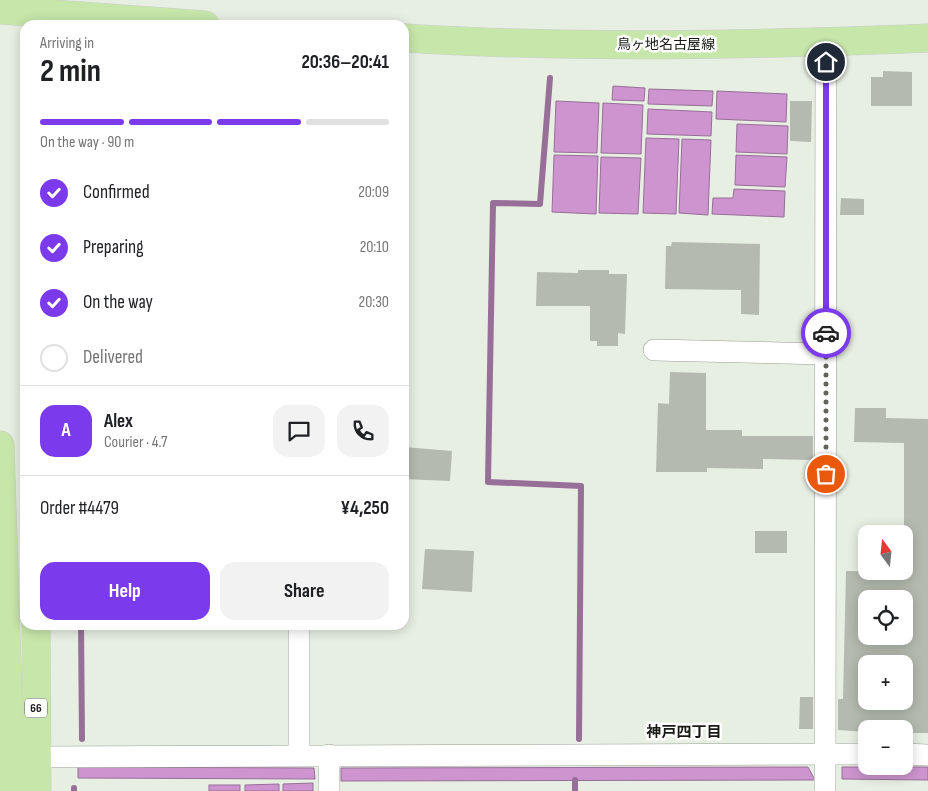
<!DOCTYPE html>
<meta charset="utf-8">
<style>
:root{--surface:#fff;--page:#f2f2f2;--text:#202124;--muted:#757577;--line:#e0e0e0;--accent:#7c3aed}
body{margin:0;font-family:"Sofia Sans Condensed","Noto Sans JP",sans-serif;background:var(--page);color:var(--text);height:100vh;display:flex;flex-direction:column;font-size:19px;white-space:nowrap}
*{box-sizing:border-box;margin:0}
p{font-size:16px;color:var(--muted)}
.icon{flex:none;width:28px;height:28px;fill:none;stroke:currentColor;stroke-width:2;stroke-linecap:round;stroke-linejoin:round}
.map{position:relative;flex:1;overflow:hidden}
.drawer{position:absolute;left:20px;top:20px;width:389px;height:610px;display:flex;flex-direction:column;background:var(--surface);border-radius:15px;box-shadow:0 2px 12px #0003}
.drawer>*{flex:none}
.needle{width:32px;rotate:345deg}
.controls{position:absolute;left:858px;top:525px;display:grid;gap:10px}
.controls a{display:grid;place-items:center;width:55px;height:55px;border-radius:10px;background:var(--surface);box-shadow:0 2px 12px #0003;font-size:25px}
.pin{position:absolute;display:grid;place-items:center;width:42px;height:42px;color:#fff;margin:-21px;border:2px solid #fff;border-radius:50%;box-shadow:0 1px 5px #0007}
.courier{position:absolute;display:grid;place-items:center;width:50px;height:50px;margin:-25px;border:4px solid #7c3aed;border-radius:50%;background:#fff;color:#222;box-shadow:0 1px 6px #0007}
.overview em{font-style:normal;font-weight:700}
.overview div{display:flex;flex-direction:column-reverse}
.overview{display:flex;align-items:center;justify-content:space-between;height:85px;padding:0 20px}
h1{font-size:32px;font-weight:700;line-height:38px}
.bar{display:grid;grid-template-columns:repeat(4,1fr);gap:8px 5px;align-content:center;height:60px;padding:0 20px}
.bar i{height:6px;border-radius:4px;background:var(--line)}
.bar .on{background:var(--accent)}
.bar p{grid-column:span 4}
.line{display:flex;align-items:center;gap:12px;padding:0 20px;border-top:1px solid var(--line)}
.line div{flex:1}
.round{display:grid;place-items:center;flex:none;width:52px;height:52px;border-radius:15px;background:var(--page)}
ol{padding:0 20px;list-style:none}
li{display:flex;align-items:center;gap:15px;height:55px}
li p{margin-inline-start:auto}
li .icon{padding:5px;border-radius:50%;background:var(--accent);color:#fff;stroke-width:4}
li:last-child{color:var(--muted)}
li i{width:28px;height:28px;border:2px solid var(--line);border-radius:50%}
.action{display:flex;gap:10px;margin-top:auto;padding:10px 20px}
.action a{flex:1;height:58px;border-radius:15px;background:var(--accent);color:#fff;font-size:20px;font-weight:700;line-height:58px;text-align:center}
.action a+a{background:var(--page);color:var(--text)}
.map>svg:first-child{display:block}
.water{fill:#cd94cf;stroke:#976f98}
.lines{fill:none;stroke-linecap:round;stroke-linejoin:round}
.stream{stroke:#976f98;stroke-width:6}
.building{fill:#b4baaf;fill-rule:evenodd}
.minor-casing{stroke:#989e93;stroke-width:22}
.major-casing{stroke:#cccdcc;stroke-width:29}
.minor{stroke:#fff;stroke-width:21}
.major{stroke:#c7e6aa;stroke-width:28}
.done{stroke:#60645d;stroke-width:5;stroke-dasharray:0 9}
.route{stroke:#7c3aed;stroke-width:6}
.labels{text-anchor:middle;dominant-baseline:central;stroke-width:5;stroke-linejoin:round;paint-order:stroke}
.shield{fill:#fff;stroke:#5d5f5c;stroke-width:1}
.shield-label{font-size:12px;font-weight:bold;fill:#181a16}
.street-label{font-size:14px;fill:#181a16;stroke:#fff}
.neighbourhood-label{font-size:15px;font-weight:bold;fill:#181a16;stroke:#fff}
</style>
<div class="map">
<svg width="928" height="791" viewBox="0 0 928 791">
<rect width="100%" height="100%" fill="#e7eee2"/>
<g class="water">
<polygon points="613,86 645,88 644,101 612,100"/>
<polygon points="649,89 713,91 712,106 648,104"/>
<polygon points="717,91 787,94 786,122 716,119"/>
<polygon points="556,101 599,103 597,153 554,152"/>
<polygon points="603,103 643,105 641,154 601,153"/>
<polygon points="648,109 712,112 711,136 647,134"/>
<polygon points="737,124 788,126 787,154 736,152"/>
<polygon points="646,138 679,139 676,214 643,213"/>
<polygon points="682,139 711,140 708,215 679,213"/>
<polygon points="554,155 598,156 596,214 552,212"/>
<polygon points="736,155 787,157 785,187 735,185"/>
<polygon points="601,157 641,158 638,214 599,213"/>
<polygon points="734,189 785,191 784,217 712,214 713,198 733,198"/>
<polygon points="78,767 314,768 315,779 78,778"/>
<polygon points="808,767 815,780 341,781 341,768"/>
<polygon points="842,767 928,767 928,780 842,779"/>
<polygon points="313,783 313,791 283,791 283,784"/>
<polygon points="279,784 279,791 245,791 245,785"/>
<rect x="209" y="785" width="31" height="6"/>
</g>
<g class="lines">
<g class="stream">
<polyline points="550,78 540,204 493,203 488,482 581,486 579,739"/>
<polyline points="81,625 82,739"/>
<polyline points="74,788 74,791"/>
<polyline points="575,791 575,780"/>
</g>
</g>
<g class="building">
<polygon points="883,71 912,72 912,106 871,106 871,77 883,77"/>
<polygon points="790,101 812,101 811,142 790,141"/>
<polygon points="841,198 864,199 864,215 840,215"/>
<polygon points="672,242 760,244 759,315 741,314 741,290 665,289 666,246 671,246"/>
<polygon points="578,270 609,270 609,274 627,274 625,334 618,333 618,346 597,346 597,341 590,341 590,306 536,306 537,272 578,273"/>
<polygon points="670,372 706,373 706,430 742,430 742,436 813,436 813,460 763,459 763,469 707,468 707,472 656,472 658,403 669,404"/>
<path d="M855 408H886V418L928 419V733H904V729H866V732L838 730V699H843L846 571 904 572V443L854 442ZM866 599H904V636H866ZM866 664H904V701H866Z"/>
<polygon points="404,447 452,451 450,481 404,479"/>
<rect x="755" y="531" width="32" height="22"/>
<polygon points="425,549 474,551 472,592 422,589"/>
<polygon points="800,697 813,697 813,729 799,729"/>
</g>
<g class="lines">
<g class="minor-casing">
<g id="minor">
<polyline points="654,350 826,354"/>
<polyline points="904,754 928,755"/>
<polyline points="299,755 299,625"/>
<polyline points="22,757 866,754"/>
<polyline points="329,791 329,755"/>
<polyline points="825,791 826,42"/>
</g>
</g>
<g class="major-casing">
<g id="major">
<polyline points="0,10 205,25"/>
<path d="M404 38C578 49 754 45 928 38"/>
<polyline points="0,445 11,791"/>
<polyline points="36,625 37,791"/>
</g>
</g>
<use href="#minor" class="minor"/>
<use href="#major" class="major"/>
</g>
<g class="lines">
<polyline class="done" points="826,474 826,333"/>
<polyline class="route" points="826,333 826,62"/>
</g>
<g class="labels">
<rect class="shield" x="25" y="698.5" width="22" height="19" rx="4"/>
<g class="shield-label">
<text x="36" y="708">66</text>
</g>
<g class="street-label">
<text x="666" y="44">鳥ヶ地名古屋線</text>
</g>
<g class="neighbourhood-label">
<text x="684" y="732">神戸四丁目</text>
</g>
</g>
</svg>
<div class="controls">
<a><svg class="needle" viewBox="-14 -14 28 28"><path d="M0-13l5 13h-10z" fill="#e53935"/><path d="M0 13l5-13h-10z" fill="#757577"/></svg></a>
<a><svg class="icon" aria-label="locate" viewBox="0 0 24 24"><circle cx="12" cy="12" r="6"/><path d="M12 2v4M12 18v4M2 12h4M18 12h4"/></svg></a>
<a>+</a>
<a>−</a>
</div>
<div class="pin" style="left:826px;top:474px;background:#ea580c"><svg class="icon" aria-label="bag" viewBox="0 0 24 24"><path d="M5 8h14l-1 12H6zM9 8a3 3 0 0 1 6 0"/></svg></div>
<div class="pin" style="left:826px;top:62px;background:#1f2937"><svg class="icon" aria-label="home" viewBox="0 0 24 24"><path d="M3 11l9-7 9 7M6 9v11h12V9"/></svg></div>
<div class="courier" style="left:826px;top:333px"><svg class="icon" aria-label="car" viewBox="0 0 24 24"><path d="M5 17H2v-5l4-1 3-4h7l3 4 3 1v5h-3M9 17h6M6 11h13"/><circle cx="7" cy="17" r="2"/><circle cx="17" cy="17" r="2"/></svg></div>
<section class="drawer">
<div class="overview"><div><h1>2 min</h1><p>Arriving in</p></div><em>20:36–20:41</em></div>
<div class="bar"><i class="on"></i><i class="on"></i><i class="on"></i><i></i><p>On the way · 90 m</p></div>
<ol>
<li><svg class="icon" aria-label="check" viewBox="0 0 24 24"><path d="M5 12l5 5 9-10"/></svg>Confirmed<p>20:09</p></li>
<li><svg class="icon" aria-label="check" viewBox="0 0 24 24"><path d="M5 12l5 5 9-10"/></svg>Preparing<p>20:10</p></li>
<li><svg class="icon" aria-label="check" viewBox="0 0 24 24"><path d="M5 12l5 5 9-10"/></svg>On the way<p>20:30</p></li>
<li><i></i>Delivered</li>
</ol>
<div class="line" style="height:90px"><b class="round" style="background:var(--accent);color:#fff">A</b><div><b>Alex</b><p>Courier · 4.7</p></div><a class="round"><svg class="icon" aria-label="chat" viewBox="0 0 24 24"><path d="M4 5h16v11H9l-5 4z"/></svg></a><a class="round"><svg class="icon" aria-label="phone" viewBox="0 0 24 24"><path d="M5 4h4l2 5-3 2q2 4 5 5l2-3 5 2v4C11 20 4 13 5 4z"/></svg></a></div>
<div class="line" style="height:65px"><div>Order #4479</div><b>¥4,250</b></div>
<div class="action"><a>Help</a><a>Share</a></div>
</section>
</div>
